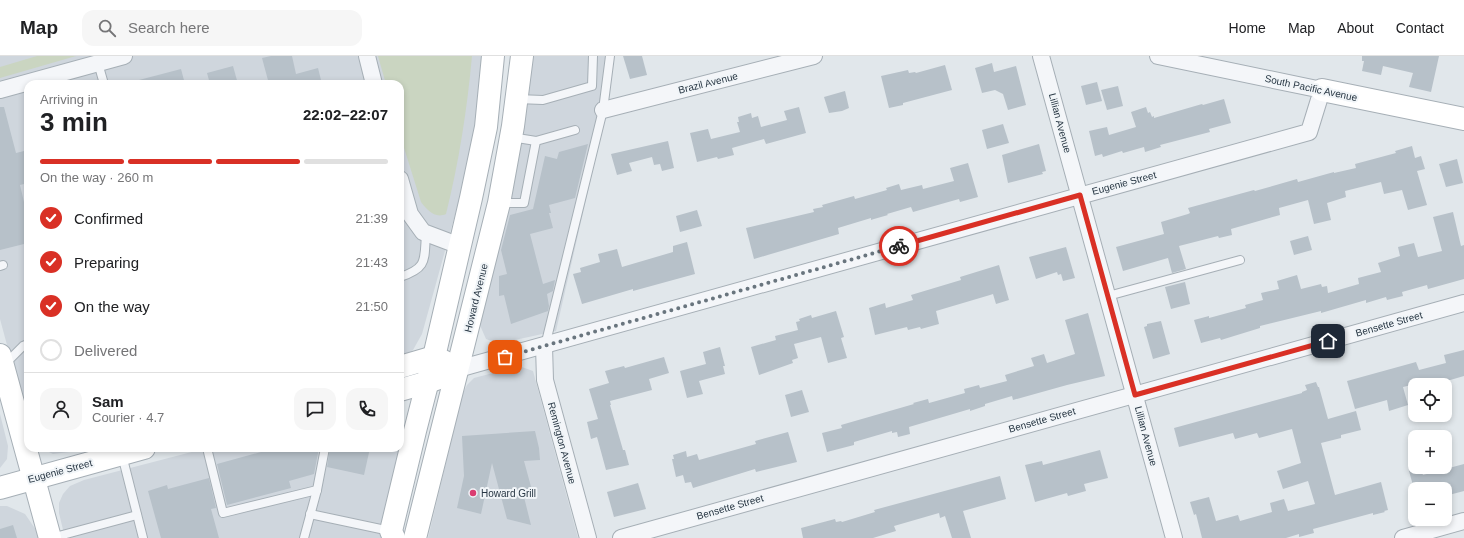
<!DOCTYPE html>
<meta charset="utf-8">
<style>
:root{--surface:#fff;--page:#f6f6f6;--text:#202124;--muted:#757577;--line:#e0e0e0;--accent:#d93025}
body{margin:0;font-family:Arial,sans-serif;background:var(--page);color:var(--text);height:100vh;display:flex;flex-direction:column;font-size:15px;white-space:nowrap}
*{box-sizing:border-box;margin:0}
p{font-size:13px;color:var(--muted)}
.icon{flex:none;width:22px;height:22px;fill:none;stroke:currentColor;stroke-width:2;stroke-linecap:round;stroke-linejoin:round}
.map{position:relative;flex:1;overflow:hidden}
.drawer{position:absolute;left:24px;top:24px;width:380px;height:372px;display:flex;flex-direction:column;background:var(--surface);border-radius:12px;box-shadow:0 2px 6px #0003}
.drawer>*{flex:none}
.tools{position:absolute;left:1408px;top:322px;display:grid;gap:8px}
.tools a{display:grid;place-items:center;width:44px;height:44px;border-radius:8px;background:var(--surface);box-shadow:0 2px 6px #0003;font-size:20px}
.pin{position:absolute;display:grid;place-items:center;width:34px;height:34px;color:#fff;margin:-17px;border-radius:8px;box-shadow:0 2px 6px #0006}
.courier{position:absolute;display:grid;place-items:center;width:40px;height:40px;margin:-20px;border:3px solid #d93025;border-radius:50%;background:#fff;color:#222;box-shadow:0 1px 5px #0007}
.overview em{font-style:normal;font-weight:600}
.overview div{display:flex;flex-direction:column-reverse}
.overview{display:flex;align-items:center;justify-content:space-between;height:68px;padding:0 16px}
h1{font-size:26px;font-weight:600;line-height:30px}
.bar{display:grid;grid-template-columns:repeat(4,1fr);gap:6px 4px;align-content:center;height:48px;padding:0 16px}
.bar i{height:5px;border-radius:3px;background:var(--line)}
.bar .on{background:var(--accent)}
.bar p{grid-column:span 4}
.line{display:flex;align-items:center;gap:10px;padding:0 16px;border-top:1px solid var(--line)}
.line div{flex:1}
.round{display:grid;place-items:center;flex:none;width:42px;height:42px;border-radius:12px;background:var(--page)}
ol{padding:0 16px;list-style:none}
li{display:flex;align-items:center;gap:12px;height:44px}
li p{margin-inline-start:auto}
li .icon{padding:4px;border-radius:50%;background:var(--accent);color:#fff;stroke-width:4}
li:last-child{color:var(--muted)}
li i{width:22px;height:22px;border:2px solid var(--line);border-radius:50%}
header{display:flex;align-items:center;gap:24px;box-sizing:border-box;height:56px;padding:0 20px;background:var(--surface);border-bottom:1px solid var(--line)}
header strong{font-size:19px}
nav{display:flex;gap:22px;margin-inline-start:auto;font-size:14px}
.search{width:280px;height:36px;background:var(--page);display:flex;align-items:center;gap:10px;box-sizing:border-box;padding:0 14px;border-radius:12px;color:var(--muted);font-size:15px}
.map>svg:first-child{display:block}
.built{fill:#cfd6dd}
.green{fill:#cad5c1}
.building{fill:#b7c1c9}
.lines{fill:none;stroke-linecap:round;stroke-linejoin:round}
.lane-casing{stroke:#a6afb6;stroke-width:10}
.street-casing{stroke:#a6afb6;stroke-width:18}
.secondary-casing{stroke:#a6afb6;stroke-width:24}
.lane{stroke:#f4f6f9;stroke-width:8}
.street{stroke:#f4f6f9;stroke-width:16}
.secondary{stroke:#fff;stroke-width:22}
.done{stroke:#69757e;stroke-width:4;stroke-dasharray:0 7.2}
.route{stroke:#d93025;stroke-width:5}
.poi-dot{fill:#da3c71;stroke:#f1f5f8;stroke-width:1.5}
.labels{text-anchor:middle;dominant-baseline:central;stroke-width:4;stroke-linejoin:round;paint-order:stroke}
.street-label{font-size:10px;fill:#283744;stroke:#f1f5f8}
.poi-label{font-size:10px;fill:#283744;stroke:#f1f5f8;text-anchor:start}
</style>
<header>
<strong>Map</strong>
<div class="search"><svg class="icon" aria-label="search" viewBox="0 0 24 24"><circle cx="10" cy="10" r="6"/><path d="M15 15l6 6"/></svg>Search here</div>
<nav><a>Home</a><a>Map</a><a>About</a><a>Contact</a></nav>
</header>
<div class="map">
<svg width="1464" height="482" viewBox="0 0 1464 482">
<rect width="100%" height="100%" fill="#e1e7eb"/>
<g class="built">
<polygon points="0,0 482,0 481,27 472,86 458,148 422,278 413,294 400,304 400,28 28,28 28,367 0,263"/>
<polygon points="525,0 614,0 604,65 556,275 506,286 497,287 486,283 479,267"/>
<polygon points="519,310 533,315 578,482 428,482 462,339 467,329 474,322"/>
<polygon points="0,358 8,390 7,403 0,412"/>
<polygon points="400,367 403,372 404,387 384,482 65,482 59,457 59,447 63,438 70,430 84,424 207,392 400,392"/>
<polygon points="41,392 85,392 69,396 53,398"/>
<polygon points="0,450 7,450 25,458 36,474 38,482 0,482"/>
</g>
<g class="green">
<polygon points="37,0 76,0 0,22 0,11"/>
<path d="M378 0H472C467 54 459 106 446 158 435 163 427 154 421 146L400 79V28H386Z"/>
</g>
<g class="building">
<polygon points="271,0 292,0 296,18 318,12 322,28 269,28 262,2"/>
<polygon points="623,0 642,0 647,19 630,23"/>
<polygon points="1362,0 1439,0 1431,36 1409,31 1413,17 1383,10 1381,19 1362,15 1364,5 1362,5"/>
<polygon points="992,7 994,16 1016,10 1026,49 1008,54 1003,38 995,34 982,37 975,12"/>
<polygon points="945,9 952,34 903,47 903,49 889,52 881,20 908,14 909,17 915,16 916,17"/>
<polygon points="233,10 238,28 210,28 207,17"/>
<polygon points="181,13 185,28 139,28 139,24"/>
<polygon points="1097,26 1102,45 1086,49 1081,30"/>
<polygon points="1118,30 1123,50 1107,54 1101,34"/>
<polygon points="845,35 849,52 842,55 829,57 824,41"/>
<polygon points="1224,43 1231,67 1209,73 1210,76 1160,89 1161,91 1145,96 1144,91 1123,97 1122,95 1103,101 1102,98 1095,100 1089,75 1107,71 1109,79 1136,71 1131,56 1146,51 1148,57 1150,56 1152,61 1154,60 1154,62 1202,48 1203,49"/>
<polygon points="0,51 4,51 16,97 28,94 28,127 20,129 28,163 28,187 0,194"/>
<polygon points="799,51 806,77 766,88 764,83 732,92 734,99 718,103 717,101 697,106 690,77 708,73 711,83 740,76 737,66 739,66 738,61 751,57 752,62 758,60 761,71 787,64 784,55"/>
<polygon points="1003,68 1009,87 987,93 982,74"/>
<polygon points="668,85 674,112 662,115 660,108 654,109 652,101 629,107 632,115 617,119 611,98"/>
<polygon points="588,88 575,142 549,149 551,157 549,157 553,172 530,178 543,228 555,224 553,235 547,238 549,250 548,255 511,268 504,239 499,240 499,220 507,218 501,194 510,159 533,153 545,100 557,103 559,96"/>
<polygon points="1039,88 1046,115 1042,116 1043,118 1008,127 1002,99"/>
<polygon points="1412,90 1415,102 1421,100 1425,113 1417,115 1427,149 1408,154 1402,134 1384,138 1381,126 1345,135 1346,141 1327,147 1331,164 1314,168 1308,144 1279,152 1280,159 1231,173 1232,179 1219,182 1218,180 1179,190 1186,213 1172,217 1168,202 1123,215 1116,191 1164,178 1161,166 1188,158 1190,157 1188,152 1254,134 1255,135 1297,123 1298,126 1334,116 1334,117 1356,112 1355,108 1396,97 1395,95"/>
<polygon points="1457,103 1463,127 1446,131 1439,108"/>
<polygon points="968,107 978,141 960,146 959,143 913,156 911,151 887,158 888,159 874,163 871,164 871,162 838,172 839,178 754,203 746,172 814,156 813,153 823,151 822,149 854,140 855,143 887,134 886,132 899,128 901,134 922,129 923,133 954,125 950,112"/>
<polygon points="697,154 702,170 680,176 676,160"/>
<polygon points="1453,156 1461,190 1464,189 1464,223 1428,233 1427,229 1402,236 1403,240 1387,244 1386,241 1366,247 1366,244 1321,257 1321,255 1260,270 1260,272 1221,284 1220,282 1201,287 1194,264 1209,260 1209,262 1246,252 1245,249 1263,244 1261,237 1279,233 1277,225 1297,219 1301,233 1321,228 1322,231 1327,230 1328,237 1359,228 1358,222 1381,216 1378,207 1400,200 1398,191 1414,187 1418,201 1442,195 1433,161"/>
<polygon points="1308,180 1312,194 1294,199 1290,185"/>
<polygon points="687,186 695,218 633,235 633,233 582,248 573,218 581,216 580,212 600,206 598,198 617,193 622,211 673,196 673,190"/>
<polygon points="1066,191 1075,222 1063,225 1061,218 1058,219 1057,216 1036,223 1029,201"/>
<polygon points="999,209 1009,244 996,248 993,238 990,239 936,255 939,268 921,273 920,271 908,274 907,271 875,279 869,252 885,247 886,252 913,244 911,239 961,224 960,221"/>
<polygon points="1185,226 1190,248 1171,253 1165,231"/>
<polygon points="836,255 844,281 841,282 847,302 828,307 821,281 794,288 798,302 792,304 793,307 759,319 751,291 776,284 775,280 798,274 796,266 800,265 799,263 811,259 812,262"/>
<polygon points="1088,257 1105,320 1067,329 1013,344 1012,340 985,348 985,350 970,355 970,353 909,371 910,378 898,381 897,376 892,377 892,375 854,386 854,389 827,396 822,377 842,372 841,369 914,348 913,347 928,343 929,347 965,337 964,333 979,329 980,332 1007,325 1005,319 1034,310 1031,302 1044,298 1047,307 1075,298 1065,264"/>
<polygon points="1161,265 1170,298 1153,303 1144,271 1147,270 1147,268"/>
<polygon points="720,291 725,310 723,310 725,318 699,325 703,338 687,342 680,315 706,308 703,296"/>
<polygon points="1464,294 1464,320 1433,329 1432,324 1403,331 1408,349 1389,355 1387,344 1355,353 1347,325 1416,306 1419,314 1446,307 1444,299"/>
<polygon points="664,301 669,317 649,323 652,334 610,345 611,349 610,349 623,394 625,394 629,409 606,414 597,381 591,383 587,366 598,363 589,333 609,327 605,315 624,310 625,312"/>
<polygon points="1316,326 1318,331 1319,331 1328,363 1356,355 1361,374 1341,379 1341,382 1321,387 1335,439 1381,426 1388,454 1384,455 1385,456 1373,459 1373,457 1313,473 1314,477 1299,481 1299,478 1286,482 1202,482 1196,458 1194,459 1190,446 1209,441 1216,465 1238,459 1240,465 1272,456 1270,447 1284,443 1288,455 1315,448 1308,425 1283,433 1277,415 1301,407 1292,373 1259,382 1257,377 1235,383 1233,377 1179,391 1174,372 1302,337 1302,336 1307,334 1305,329"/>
<polygon points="802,334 809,356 791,361 785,339"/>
<polygon points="535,375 539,392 540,404 524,405 533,438 524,441 531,469 507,463 492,407 481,458 457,452 464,420 462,380"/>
<polygon points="788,376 797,406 756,416 755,413 693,432 691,426 685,427 683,419 676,421 672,403 674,403 673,399 686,395 687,401 697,398 699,404 756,388 755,385"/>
<polygon points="260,392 319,392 314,418 289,425 291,432 227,449 217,408 261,396"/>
<polygon points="330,392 370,392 364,419 327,411"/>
<polygon points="1100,394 1108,422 1084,428 1086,435 1068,440 1067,437 1035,446 1025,409 1042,405 1043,409"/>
<polygon points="1464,408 1464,435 1445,440 1445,433 1414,433 1409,415 1420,412 1423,419"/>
<polygon points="1000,420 1006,443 963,455 971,482 952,482 945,460 940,462 939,457 894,470 896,475 873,482 803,482 801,472 835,463 836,466 841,465 842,466 875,456 874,454"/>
<polygon points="209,422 216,452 211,453 219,482 161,482 148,435 167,429 168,433"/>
<polygon points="638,427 646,453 614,461 607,436"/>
<polygon points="13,469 17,482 0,482 0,473"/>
</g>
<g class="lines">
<g class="lane-casing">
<g id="lane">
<polyline points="98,7 104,28"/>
<polyline points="517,43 543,44 592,30 593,0"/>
<polyline points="511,81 536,85 575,74"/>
<polyline points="500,147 524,147 536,85"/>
<polyline points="0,210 3,209"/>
<path d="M400 221C428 212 424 204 426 178"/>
<polyline points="1108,240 1240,204"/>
<polyline points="545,290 603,54 610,0"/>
<polyline points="5,308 23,290 28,288"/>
<polyline points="207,392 223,457 317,434"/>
<polyline points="122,399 143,482"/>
<polyline points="310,458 390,475"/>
<polyline points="51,482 137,459"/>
<polyline points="304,482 317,434 325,392"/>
</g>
</g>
<g class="street-casing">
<g id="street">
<polyline points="367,0 374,28"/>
<polyline points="1041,0 1174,482"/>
<polyline points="0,34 124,0"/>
<polyline points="603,54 814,0"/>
<polyline points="400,123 410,158 423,176 460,190"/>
<polyline points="544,290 545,324 588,482"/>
<polyline points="458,313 1309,76 1322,34 1158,0"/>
<polyline points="621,482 1464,247"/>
<polyline points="1403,482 1464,465"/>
</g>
</g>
<g class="secondary-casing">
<g id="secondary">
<polyline points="1322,34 1464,63"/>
<polyline points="0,299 50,482"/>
<polyline points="400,311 434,301 445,306"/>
<polyline points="400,334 428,326 439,322"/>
<polyline points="0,432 144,392"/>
<polyline points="394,482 391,475 415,375 434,301 471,142 486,71 493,0"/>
<polyline points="415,482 499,147 513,70 522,0"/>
</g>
</g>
<use href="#lane" class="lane"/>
<use href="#street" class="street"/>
<use href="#secondary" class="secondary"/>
</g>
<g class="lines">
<polyline class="done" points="505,301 899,190"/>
<polyline class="route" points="899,190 1080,139 1135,339 1328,285"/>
</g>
<circle class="poi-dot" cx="473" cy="437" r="4"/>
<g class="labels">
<g class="street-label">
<text transform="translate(708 27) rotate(-14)">Brazil Avenue</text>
<text transform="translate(1311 32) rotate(12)">South Pacific Avenue</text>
<text transform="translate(1060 67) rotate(75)">Lillian Avenue</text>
<text transform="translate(1124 127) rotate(-15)">Eugenie Street</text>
<text transform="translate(476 242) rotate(-76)">Howard Avenue</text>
<text transform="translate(1389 268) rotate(-16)">Bensette Street</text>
<text transform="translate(1042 364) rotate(-16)">Bensette Street</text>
<text transform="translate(1146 380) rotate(75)">Lillian Avenue</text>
<text transform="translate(562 387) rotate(75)">Remington Avenue</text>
<text transform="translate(60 415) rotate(-15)">Eugenie Street</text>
<text transform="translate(730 451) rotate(-16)">Bensette Street</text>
</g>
<g class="poi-label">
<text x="481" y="437">Howard Grill</text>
</g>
</g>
</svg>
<div class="tools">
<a><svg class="icon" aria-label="locate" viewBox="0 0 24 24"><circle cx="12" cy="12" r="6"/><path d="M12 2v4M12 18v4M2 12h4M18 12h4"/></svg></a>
<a>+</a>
<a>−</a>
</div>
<div class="pin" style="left:505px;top:301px;background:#ea580c"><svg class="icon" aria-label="bag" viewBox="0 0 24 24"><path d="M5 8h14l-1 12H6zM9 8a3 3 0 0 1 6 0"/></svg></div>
<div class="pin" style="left:1328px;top:285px;background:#1f2937"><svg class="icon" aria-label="home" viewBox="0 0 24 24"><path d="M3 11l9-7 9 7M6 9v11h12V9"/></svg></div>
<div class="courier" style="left:899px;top:190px"><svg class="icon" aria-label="bike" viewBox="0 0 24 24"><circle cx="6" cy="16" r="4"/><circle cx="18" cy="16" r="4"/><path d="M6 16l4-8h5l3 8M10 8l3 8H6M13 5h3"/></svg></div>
<section class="drawer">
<div class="overview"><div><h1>3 min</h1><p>Arriving in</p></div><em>22:02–22:07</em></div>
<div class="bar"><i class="on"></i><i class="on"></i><i class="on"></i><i></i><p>On the way · 260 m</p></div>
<ol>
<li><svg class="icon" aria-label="check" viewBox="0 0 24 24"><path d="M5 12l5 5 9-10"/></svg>Confirmed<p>21:39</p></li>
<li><svg class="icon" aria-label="check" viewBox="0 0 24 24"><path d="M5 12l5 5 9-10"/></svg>Preparing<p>21:43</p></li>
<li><svg class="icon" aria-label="check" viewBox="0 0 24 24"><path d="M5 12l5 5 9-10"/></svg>On the way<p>21:50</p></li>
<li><i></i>Delivered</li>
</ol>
<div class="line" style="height:72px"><a class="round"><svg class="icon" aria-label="person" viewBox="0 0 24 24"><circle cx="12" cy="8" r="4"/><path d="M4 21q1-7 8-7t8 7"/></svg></a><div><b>Sam</b><p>Courier · 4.7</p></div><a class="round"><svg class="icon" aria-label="chat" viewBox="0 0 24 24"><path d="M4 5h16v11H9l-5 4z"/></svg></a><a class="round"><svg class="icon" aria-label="phone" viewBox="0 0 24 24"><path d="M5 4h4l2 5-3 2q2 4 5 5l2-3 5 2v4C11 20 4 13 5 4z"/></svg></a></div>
</section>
</div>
